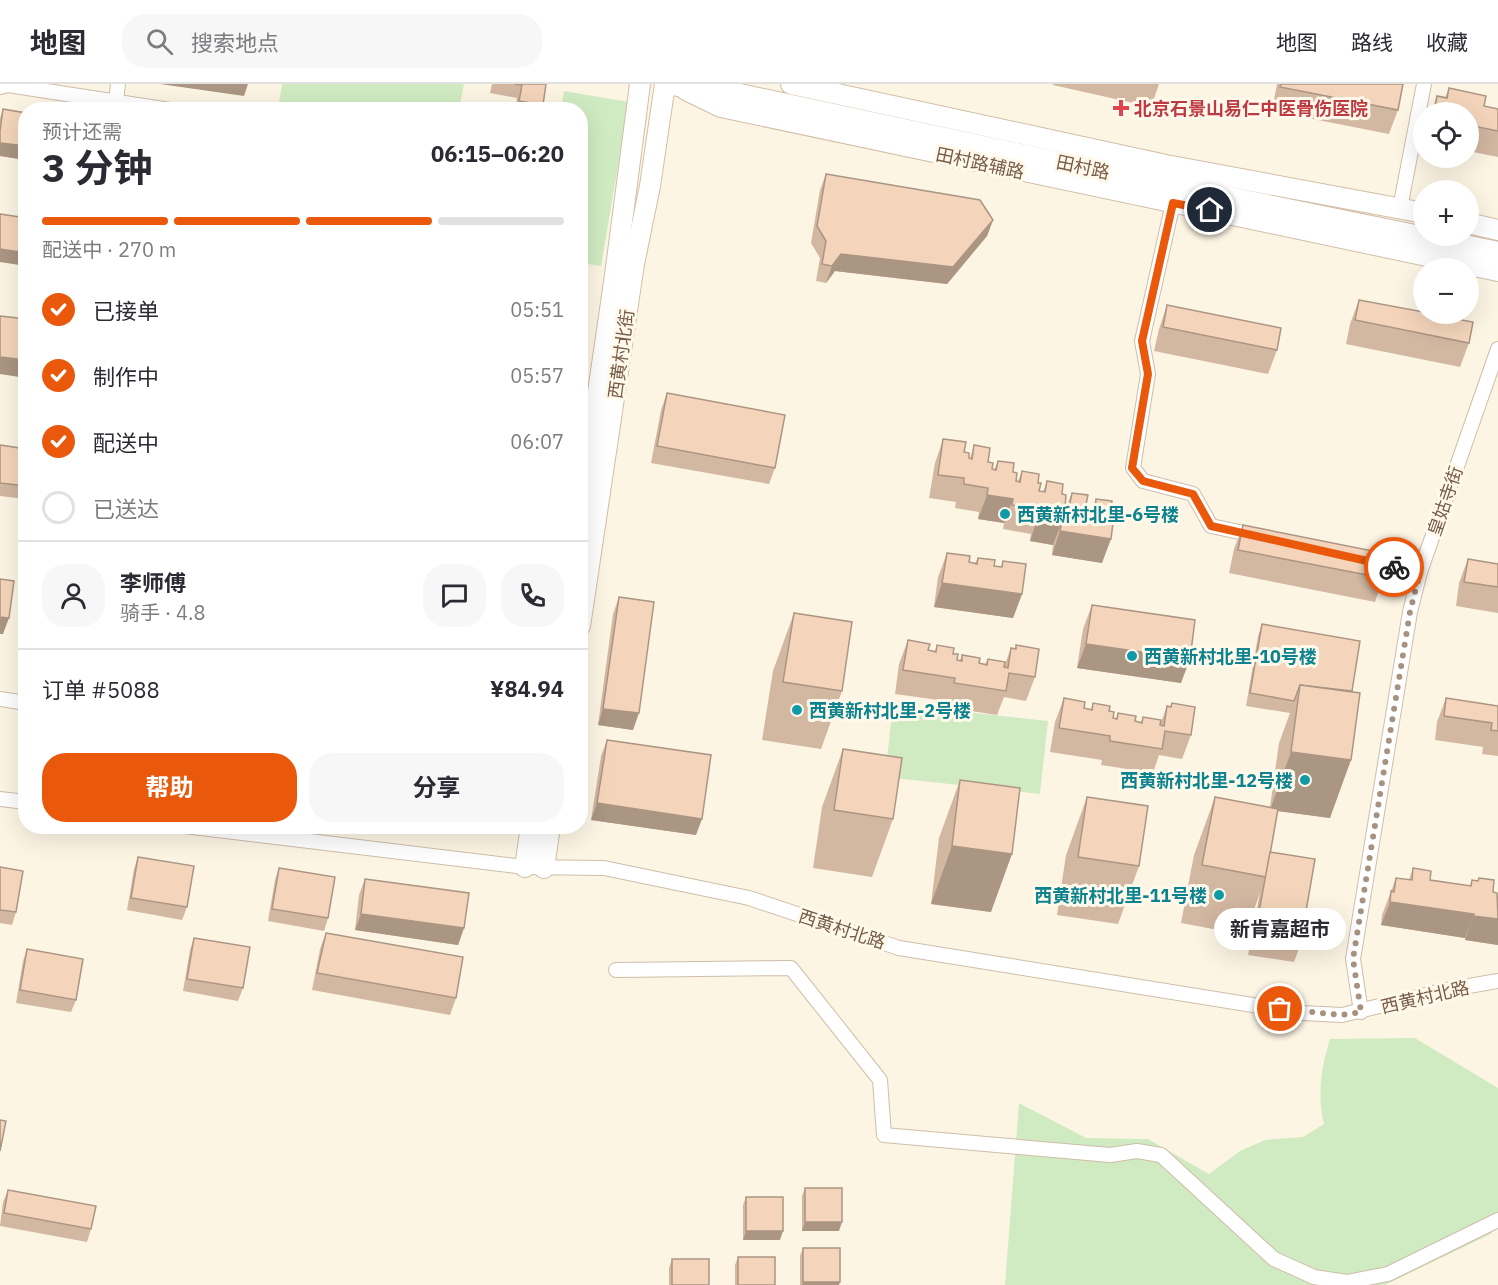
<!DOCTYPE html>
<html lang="zh">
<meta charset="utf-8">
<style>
:root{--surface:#fff;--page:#f7f7f7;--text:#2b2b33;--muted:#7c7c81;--line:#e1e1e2;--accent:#ea580c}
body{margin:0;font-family:"IBM Plex Sans","Noto Sans SC",sans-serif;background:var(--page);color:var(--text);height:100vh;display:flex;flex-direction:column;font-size:22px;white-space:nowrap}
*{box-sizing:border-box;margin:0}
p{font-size:20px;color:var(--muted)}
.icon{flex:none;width:33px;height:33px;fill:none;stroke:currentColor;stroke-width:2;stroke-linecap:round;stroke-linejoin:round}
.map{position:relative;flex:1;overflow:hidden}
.drawer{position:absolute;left:18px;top:18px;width:570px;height:732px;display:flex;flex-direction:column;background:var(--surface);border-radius:24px;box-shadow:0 6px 24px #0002}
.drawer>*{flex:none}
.fabs{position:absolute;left:1413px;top:18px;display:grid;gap:12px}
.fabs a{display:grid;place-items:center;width:66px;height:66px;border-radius:50%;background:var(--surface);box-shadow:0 6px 24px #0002;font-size:30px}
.pin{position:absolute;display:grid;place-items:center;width:51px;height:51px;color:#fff;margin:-26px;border:3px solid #fff;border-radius:50%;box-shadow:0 2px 6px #0007}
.courier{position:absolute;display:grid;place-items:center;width:60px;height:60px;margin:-30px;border:4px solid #ea580c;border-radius:50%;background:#fff;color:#222;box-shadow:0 2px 8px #0007}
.bubble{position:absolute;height:42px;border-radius:21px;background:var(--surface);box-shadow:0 6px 24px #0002;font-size:20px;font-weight:700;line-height:42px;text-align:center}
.summary em{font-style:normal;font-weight:700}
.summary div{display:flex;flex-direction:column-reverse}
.summary{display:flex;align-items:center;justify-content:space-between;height:102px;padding:0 24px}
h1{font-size:39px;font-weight:700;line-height:45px}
.bar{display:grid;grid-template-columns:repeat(4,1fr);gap:9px 6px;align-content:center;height:72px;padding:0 24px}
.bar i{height:8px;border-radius:4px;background:var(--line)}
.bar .on{background:var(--accent)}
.bar p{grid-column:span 4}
.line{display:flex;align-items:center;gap:15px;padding:0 24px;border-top:2px solid var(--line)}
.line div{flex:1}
.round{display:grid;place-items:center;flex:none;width:63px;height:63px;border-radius:24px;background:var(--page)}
ol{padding:0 24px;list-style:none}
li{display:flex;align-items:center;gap:18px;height:66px}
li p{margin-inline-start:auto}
li .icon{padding:6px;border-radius:50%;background:var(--accent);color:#fff;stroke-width:4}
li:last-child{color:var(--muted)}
li i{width:33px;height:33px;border:3px solid var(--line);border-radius:50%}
.primary-button{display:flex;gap:12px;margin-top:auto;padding:12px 24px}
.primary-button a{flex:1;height:69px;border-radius:24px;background:var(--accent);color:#fff;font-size:24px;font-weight:700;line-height:69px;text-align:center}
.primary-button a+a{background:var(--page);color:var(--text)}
header{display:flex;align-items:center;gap:36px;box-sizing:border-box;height:84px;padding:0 30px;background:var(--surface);border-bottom:2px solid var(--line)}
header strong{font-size:28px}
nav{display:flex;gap:33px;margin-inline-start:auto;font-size:21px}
.search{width:420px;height:54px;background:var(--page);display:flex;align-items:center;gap:15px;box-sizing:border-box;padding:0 21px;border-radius:24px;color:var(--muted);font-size:22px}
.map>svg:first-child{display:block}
.green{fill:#d0ebc2}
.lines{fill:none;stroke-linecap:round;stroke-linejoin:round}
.street-casing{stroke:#cfbdaa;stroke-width:16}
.secondary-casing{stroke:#d2bea7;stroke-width:22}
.street{stroke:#fff;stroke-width:14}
.secondary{stroke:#fff;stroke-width:20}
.wall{fill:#d2b7a1}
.shaded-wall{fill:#ab9583}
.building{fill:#f4d5bb;stroke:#ab9583;stroke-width:1.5}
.done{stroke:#a6927f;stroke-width:6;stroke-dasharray:0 10.8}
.route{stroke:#ea580c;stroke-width:8}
.health-dot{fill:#e0444e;stroke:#fff9eb;stroke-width:2}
.culture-dot{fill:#0f9aa8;stroke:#fff9eb;stroke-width:2}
.labels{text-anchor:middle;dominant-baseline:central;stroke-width:6;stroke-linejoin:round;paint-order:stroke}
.health-label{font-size:18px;font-weight:bold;fill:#be3a42;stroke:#fff9eb;text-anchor:start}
.street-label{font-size:18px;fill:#775c48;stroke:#fff9eb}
.culture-label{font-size:18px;font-weight:bold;fill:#0d838f;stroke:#fff9eb;text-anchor:start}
</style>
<header>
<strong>地图</strong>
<div class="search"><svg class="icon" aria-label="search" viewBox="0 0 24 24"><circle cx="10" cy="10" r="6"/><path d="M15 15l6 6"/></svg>搜索地点</div>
<nav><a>地图</a><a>路线</a><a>收藏</a></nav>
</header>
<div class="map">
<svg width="1498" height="1201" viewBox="0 0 1498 1201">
<rect width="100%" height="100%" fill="#fdf5e4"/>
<g class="green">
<polygon points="282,0 464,0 459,25 278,25"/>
<polygon points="564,7 629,18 601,182 581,179 580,26 561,26"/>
<polygon points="893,620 1048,637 1040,710 885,693"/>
<path d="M1415 954 1498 1004V1137L1491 1150 1385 1201H1005L1019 1019 1086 1054 1148 1055 1209 1090 1240 1067 1265 1056 1303 1053 1324 1040C1317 1011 1321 984 1330 955Z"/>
</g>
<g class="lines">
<g class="street-casing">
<g id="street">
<polyline points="0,3 8,1 170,26"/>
<polyline points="116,16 118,0"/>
<polyline points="1173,119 1142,257 1148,290 1133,384 1143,397 1193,410 1211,442 1258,452"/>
<polyline points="1400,124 1424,0"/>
<polyline points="1368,477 1420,488"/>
<polyline points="0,615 26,619"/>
<polyline points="0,715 26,718"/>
<polyline points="184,742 525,783 604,784 749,814 899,864 1302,929 1342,931 1446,906 1498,897"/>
<polyline points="616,886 791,884 880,996 884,1051 1110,1071 1137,1067 1161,1071 1274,1175 1314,1193 1347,1198 1388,1190 1498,1136"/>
<polyline points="1361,928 1353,875 1410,528 1420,488 1498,265"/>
</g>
</g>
<g class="secondary-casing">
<g id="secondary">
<polyline points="668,0 678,2 707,3 1063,79 1498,168"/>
<polyline points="791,0 1166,81 1424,129"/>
<polyline points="686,6 721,23 1498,187"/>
<polyline points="1468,139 1498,146"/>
<polyline points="580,432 615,191 640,0"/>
<polyline points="580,542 634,180 650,102 665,0"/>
<polyline points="525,783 531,742"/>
<polyline points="544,784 550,742"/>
</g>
</g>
<use href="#street" class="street"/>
<use href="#secondary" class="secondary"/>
</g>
<g class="wall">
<polygon points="492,0 546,0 541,26 515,26 517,14 490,9"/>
<polygon points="1053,0 1159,0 1151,23 1053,1"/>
<polygon points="1277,0 1403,0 1398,26 1389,50 1272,27"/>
<polygon points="1449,4 1484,22 1498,25 1498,73 1468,67 1468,28 1431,28 1437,12 1445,14"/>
<polygon points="3,25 26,29 26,76 0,72 0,34"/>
<polygon points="826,90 993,136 987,152 947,200 835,187 826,199 816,197 820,174 811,159 820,106"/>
<polygon points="1359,216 1469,259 1460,283 1346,260 1350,240"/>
<polygon points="1167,221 1277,266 1268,290 1154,267 1159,245"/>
<polygon points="667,309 775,384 769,400 651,379 661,326"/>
<polygon points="943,355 964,368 969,374 970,375 974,361 988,378 992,385 994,386 998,377 1013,388 1016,397 1018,397 1022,387 1038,399 1039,407 1043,408 1047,397 1062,410 1065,423 1066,423 1072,409 1085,425 1092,427 1096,415 1102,479 1052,471 1053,461 1030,457 1031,450 1003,445 1004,439 978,435 979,428 955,424 956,418 929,414 935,379"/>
<polygon points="0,361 26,365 25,415 0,412"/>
<polygon points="1243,441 1383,494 1375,518 1229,489 1234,465"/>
<polygon points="947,469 969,478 975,479 978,474 994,482 1001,483 1003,477 1022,510 1013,534 934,523 938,493"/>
<polygon points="1468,475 1498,480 1498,529 1456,522 1459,499"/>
<polygon points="619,513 633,646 598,641 613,530"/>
<polygon points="1092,521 1181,599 1077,584 1083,545"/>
<polygon points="794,529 842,607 821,665 762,656 773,587"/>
<polygon points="1262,540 1360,557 1330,734 1278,727 1270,769 1300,862 1294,878 1248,871 1260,809 1245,851 1181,839 1194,771 1215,713 1270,723 1279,659 1290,629 1246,622 1258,552"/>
<polygon points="908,556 928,566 935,567 937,561 953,570 957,576 960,576 962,571 979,579 985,580 988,575 1004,583 1011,564 1015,565 1016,561 1035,593 1026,617 1004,613 997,631 945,623 946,617 895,610 899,580"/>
<polygon points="1064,614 1084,624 1091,625 1093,619 1109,627 1113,634 1116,634 1118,629 1135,637 1141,638 1143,633 1160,641 1167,622 1171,623 1172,619 1191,651 1182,675 1159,671 1153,689 1101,681 1102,676 1050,668 1055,638"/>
<polygon points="1446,614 1498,622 1498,672 1482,670 1483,663 1435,656 1437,638"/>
<polygon points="607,656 696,751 591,736 601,672"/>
<polygon points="843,665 893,735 872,793 813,784 822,723"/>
<polygon points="960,696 991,828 931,820 939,754"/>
<polygon points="1087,713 1139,782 1118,840 1057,831 1066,771"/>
<polygon points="138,773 187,823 182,836 127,826 134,785"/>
<polygon points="0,783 16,828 12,841 0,839"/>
<polygon points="279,784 328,834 324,847 268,837 275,796"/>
<polygon points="1413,784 1430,796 1470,802 1472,796 1478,797 1479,794 1498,812 1498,861 1465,856 1465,854 1381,841 1382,831 1396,794 1409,796"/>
<polygon points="365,795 464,844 458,861 355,846 359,811"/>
<polygon points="326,849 456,914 450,931 312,906 320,865"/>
<polygon points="194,854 243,904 238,917 183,907 190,866"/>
<polygon points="27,865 76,916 71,928 16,919 23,877"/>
<polygon points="805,1104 839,1147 802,1147 802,1112"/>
<polygon points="8,1106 91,1145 87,1158 0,1142 3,1118"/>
<polygon points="746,1113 780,1156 743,1156 743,1121"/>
<polygon points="803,1164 839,1201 800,1201 800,1172"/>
<polygon points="738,1173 775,1201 735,1201 735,1181"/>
<polygon points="672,1175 709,1201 669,1201 669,1184"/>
</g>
<g class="shaded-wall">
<polygon points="160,0 248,0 244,12"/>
<polygon points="0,59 26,62 26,76 0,72"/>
<polygon points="993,136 987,152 947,200 835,187 826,199 832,182 841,170"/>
<polygon points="0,165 26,169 26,182 0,178"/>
<polygon points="0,273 26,276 26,294 0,290"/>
<polygon points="987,411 1013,415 1004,439 978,435"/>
<polygon points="1038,433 1062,437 1053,461 1030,457"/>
<polygon points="1060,447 1111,455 1102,479 1052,471"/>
<polygon points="942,499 1022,510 1013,534 934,523"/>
<polygon points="0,533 9,534 3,550 0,550"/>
<polygon points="1086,560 1190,575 1181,599 1077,584"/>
<polygon points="603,625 639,629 633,646 598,641"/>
<polygon points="1291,668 1351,676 1330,734 1270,726"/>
<polygon points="597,719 702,735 696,751 591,736"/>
<polygon points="952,762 1012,770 991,828 931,820"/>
<polygon points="1390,818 1474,830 1465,854 1381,841"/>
<polygon points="361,830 464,844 458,861 355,846"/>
<polygon points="1473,832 1498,835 1498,861 1465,856"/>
<polygon points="805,1138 842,1138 839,1147 802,1147"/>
<polygon points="746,1147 783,1147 780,1156 743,1156"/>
<polygon points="803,1198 840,1198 839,1201 802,1201"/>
</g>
<g class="building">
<polygon points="514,0 546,0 543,21 519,17 522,1"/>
<polygon points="1281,0 1403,0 1398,26 1280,3"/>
<polygon points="1449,4 1486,12 1484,22 1498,25 1498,47 1468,41 1468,28 1434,28 1437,12 1447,14"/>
<polygon points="3,25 26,29 26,62 0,59 0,47"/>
<polygon points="826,90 980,116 993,136 953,183 841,170 832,182 822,180 826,157 817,142"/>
<polygon points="0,130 26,134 26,169 0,165"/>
<polygon points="1359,216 1424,228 1424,230 1429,230 1473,238 1469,259 1355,236"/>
<polygon points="1167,221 1281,244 1277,266 1163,243"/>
<polygon points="0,232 26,235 26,276 0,273"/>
<polygon points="667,309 785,331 775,384 657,362"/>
<polygon points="943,355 966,358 964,368 969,369 969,374 972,375 974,361 990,364 988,378 993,379 992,385 996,386 998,377 1014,379 1013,388 1017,389 1016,397 1020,398 1022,387 1039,390 1038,399 1041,399 1039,407 1045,408 1047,397 1063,400 1062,410 1066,411 1065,423 1069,424 1072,409 1088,411 1085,425 1095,427 1096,415 1112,417 1110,430 1114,431 1111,455 1060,447 1062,437 1038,433 1040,426 1012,421 1013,415 987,411 988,404 964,400 964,394 938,391"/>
<polygon points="0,361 26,365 26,402 0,399"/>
<polygon points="1243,441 1388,470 1383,494 1238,466"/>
<polygon points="947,469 970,472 969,478 977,480 978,474 995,476 994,482 1002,483 1003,477 1026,480 1022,510 942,499"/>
<polygon points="1468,475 1498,480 1498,503 1464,498"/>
<polygon points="0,495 14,497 9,534 0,533"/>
<polygon points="619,513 654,518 639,629 603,625"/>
<polygon points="1092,521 1195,536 1190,575 1086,560"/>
<polygon points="794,529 852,538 842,607 783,598"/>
<polygon points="1262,540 1360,557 1352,607 1300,601 1294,617 1250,609"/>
<polygon points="908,556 930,560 928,566 936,568 937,561 954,564 953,570 958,570 957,576 962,577 962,571 980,574 979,579 987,581 988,575 1005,578 1004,583 1008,584 1011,564 1016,565 1016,561 1039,565 1035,593 1009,589 1006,607 954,599 955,594 903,586"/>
<polygon points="1300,601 1360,609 1351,676 1291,668"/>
<polygon points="1064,614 1085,618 1084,624 1092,626 1093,619 1110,622 1109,627 1114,628 1113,634 1117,635 1118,629 1136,632 1135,637 1142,639 1143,633 1161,636 1160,641 1164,642 1167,622 1171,623 1172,619 1195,623 1191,651 1165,647 1162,665 1110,657 1110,652 1059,644"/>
<polygon points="1446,614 1498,622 1498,647 1491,646 1492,639 1444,632"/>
<polygon points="607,656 711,671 702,735 597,719"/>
<polygon points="843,665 902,674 893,735 834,726"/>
<polygon points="960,696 1020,704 1012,770 952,762"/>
<polygon points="1087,713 1148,722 1139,782 1078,773"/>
<polygon points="1215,713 1278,725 1266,793 1202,781"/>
<polygon points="1270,768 1315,775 1300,862 1254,855"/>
<polygon points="138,773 194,782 187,823 131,814"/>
<polygon points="0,783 23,787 16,828 0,826"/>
<polygon points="279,784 335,793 328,834 272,825"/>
<polygon points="1413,784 1431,787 1430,796 1471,802 1472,796 1478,797 1479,794 1494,796 1493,808 1497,809 1498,835 1473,832 1474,830 1390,818 1391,807 1394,808 1396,794 1412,796"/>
<polygon points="365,795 469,809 464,844 361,830"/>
<polygon points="326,849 463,873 456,914 317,889"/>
<polygon points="194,854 250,863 243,904 187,895"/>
<polygon points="27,865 83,875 76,916 20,906"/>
<polygon points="0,1036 6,1037 0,1067"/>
<rect x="805" y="1104" width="37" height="34"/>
<polygon points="8,1106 96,1122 91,1145 4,1129"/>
<rect x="746" y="1113" width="37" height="34"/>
<rect x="803" y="1164" width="37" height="34"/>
<rect x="738" y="1173" width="37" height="28"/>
<rect x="672" y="1175" width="37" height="26"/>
</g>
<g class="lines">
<polyline class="done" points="1280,925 1342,931 1361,928 1353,875 1410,528 1420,488 1394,483"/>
<polyline class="route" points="1210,126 1173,119 1142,257 1148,290 1132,384 1143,397 1193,410 1211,442 1394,483"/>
</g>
<path class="health-dot" d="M1118 15h6v6h6v6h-6v6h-6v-6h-6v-6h6z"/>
<g class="culture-dot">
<circle cx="1005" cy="430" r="6"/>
<circle cx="1132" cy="572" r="6"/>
<circle cx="797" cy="626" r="6"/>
<circle cx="1305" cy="696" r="6"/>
<circle cx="1219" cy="811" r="6"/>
</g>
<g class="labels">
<g class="health-label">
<text x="1134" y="24">北京石景山易仁中医骨伤医院</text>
</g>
<g class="street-label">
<text transform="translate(980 79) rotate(12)">田村路辅路</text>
<text transform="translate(1083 83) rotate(12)">田村路</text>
<text transform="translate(621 270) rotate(-82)">西黄村北街</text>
<text transform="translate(1445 417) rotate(-71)">皇姑寺街</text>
<text transform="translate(842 845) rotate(18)">西黄村北路</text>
<text transform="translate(1425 913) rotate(-13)">西黄村北路</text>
</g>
<g class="culture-label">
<text x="1017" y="430">西黄新村北里-6号楼</text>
<text x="1144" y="572">西黄新村北里-10号楼</text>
<text x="809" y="626">西黄新村北里-2号楼</text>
<text x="1293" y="696" text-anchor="end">西黄新村北里-12号楼</text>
<text x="1207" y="811" text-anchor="end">西黄新村北里-11号楼</text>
</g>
</g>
</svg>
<div class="fabs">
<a><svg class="icon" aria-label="locate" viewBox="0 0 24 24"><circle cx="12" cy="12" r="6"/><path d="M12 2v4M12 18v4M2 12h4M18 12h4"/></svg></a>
<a>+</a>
<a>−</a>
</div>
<div class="pin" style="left:1280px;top:925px;background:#ea580c"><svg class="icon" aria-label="bag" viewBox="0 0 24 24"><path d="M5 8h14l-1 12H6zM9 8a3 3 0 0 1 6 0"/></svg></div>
<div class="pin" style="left:1210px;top:126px;background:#1f2937"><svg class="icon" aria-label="home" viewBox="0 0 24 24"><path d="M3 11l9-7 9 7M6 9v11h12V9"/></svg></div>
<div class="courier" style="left:1394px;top:483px"><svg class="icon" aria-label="bike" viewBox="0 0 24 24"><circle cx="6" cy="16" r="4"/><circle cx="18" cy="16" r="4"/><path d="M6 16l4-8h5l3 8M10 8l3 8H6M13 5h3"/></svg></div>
<div class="bubble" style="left:1214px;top:824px;width:132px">新肯嘉超市</div>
<section class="drawer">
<div class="summary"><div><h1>3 分钟</h1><p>预计还需</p></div><em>06:15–06:20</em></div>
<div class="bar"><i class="on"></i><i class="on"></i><i class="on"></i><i></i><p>配送中 · 270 m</p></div>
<ol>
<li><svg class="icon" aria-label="check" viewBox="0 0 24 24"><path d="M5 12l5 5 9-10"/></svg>已接单<p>05:51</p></li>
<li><svg class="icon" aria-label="check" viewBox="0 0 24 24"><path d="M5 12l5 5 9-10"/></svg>制作中<p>05:57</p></li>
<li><svg class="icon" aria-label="check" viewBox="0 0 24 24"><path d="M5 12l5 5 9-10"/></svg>配送中<p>06:07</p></li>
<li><i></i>已送达</li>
</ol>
<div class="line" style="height:108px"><a class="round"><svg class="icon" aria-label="person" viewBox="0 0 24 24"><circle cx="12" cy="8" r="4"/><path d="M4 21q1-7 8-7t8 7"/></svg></a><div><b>李师傅</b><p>骑手 · 4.8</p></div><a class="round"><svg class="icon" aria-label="chat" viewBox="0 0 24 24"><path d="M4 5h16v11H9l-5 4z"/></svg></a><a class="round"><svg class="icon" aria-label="phone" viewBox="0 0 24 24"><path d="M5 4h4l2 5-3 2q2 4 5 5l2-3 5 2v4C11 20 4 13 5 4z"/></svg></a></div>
<div class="line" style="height:78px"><div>订单 #5088</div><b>¥84.94</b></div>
<div class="primary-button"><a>帮助</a><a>分享</a></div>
</section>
</div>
